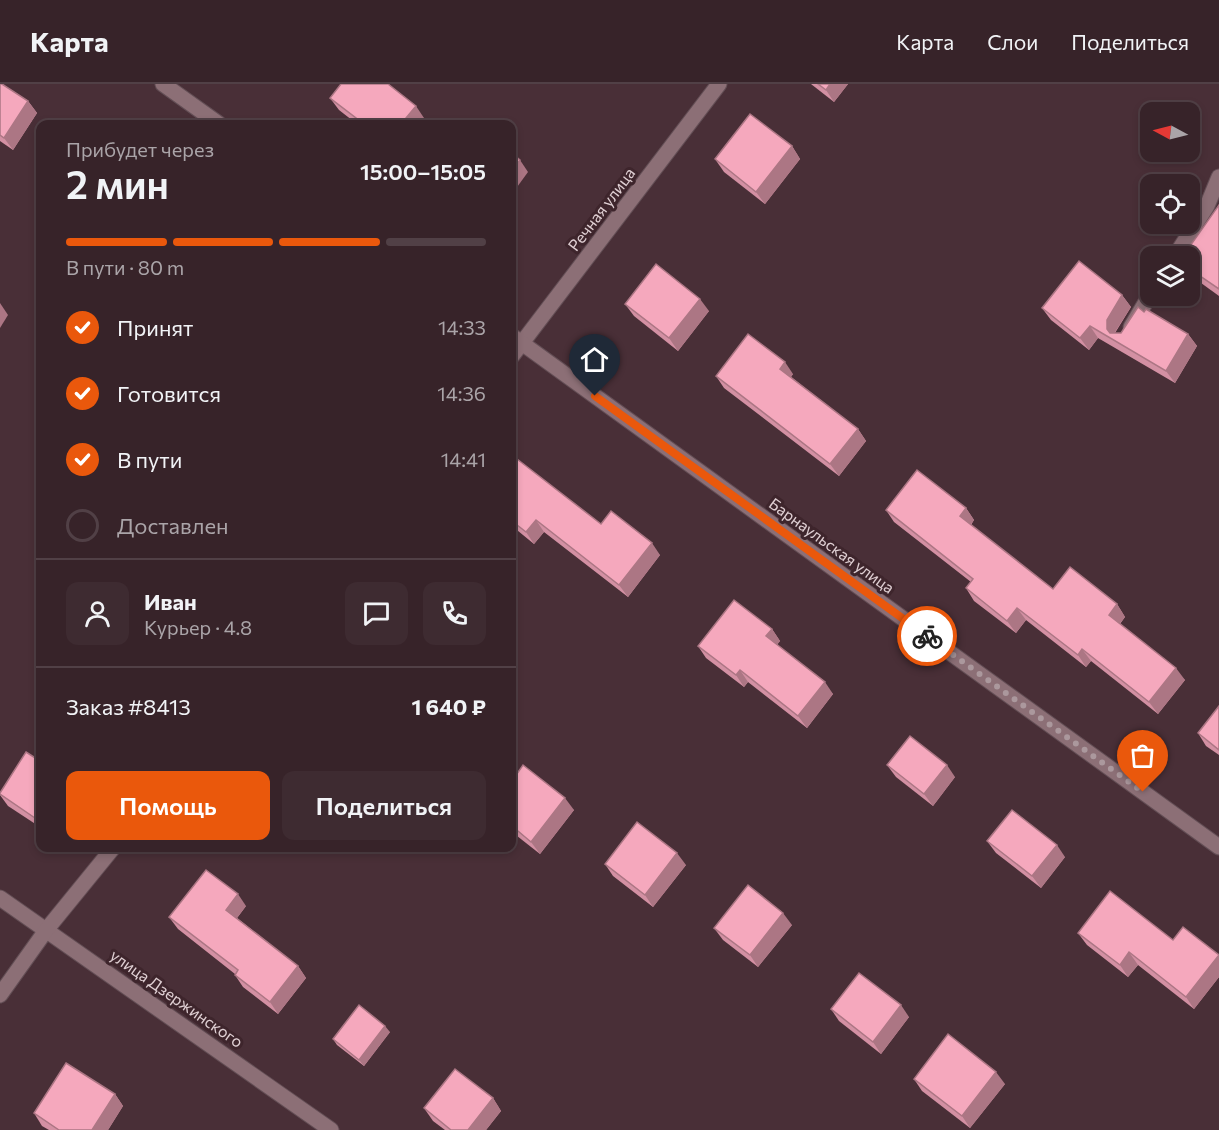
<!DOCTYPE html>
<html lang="ru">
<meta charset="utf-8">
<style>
:root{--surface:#372329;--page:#3e2b31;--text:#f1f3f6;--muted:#aaa4a8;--line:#514046;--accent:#ea580c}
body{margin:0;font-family:Commissioner,sans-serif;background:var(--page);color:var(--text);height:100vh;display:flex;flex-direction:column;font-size:22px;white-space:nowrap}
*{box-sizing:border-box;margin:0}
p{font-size:20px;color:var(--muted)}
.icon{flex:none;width:33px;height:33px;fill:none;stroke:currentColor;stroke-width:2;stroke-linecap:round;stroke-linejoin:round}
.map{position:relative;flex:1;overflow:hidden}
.drawer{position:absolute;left:36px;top:36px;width:480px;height:732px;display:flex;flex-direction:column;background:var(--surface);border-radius:12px;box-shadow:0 3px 9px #0003,0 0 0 2px var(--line)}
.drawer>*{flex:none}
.needle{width:39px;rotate:277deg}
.tools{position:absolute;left:1140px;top:18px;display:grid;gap:12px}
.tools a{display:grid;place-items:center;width:60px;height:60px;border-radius:12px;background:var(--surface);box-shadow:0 3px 9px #0003,0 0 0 2px var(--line);font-size:30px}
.pin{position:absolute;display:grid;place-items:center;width:51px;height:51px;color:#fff;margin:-62px -26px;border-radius:50% 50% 50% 0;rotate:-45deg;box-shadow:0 0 6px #0007}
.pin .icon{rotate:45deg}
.courier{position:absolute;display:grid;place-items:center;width:60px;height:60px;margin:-30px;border:4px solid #ea580c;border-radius:50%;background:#fff;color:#222;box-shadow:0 2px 8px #0007}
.headline em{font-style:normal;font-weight:600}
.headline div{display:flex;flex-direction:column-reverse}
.headline{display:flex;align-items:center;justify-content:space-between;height:102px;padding:0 30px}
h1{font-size:39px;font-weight:600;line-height:45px}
.bar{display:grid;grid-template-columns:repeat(4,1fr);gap:9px 6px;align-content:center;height:72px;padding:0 30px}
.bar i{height:8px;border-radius:4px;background:var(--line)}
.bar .current{background:var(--accent)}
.bar p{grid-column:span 4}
.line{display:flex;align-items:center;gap:15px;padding:0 30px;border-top:2px solid var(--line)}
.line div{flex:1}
.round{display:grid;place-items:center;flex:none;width:63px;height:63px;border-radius:12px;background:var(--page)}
ol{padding:0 30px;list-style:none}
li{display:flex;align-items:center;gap:18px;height:66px}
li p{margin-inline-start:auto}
li .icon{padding:6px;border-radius:50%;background:var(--accent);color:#fff;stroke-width:4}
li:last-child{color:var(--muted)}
li i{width:33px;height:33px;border:3px solid var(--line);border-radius:50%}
.primary-button{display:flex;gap:12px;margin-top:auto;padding:12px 30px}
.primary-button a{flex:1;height:69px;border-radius:12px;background:var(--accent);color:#fff;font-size:24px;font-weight:600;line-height:69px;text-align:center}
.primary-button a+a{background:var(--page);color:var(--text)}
header{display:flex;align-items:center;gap:36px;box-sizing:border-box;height:84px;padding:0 30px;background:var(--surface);border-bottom:2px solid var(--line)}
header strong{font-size:28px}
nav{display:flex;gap:33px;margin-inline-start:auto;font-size:21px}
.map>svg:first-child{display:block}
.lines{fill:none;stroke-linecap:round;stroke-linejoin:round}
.service-casing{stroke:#634e55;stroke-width:17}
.minor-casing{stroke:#634e55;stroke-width:17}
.tertiary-casing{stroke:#634e55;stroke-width:17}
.service{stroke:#8c6f76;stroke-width:15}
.minor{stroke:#8c6f76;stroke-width:15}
.tertiary{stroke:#8c6f76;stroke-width:15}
.wall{fill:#d390a3}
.shaded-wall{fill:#ac7684}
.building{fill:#f5a8bd;stroke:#ac7684;stroke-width:1.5}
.done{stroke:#ab989d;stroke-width:6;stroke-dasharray:0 10.8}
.route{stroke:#ea580c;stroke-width:8}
.labels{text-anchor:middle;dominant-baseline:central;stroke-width:6;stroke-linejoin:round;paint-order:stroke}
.street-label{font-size:16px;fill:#e0d0d4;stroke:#3e252c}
</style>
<header>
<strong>Карта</strong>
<nav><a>Карта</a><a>Слои</a><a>Поделиться</a></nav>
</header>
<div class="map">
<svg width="1219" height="1046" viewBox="0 0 1219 1046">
<rect width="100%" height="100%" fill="#492f37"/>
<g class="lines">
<g class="service-casing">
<g id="service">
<polyline points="1175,172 1207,122 1219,93"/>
<polyline points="1131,243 1150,211"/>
</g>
</g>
<g class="minor-casing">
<g id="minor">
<polyline points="512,272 719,0"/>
<polyline points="0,814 331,1046"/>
<polyline points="0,911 47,845 113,764"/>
</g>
</g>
<g class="tertiary-casing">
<g id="tertiary">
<polyline points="163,0 219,40"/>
<polyline points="512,252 1219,763"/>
</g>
</g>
<use href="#service" class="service"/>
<use href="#minor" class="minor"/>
<use href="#tertiary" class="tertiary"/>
</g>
<g class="wall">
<polygon points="0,0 28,17 37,29 13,66 0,57"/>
<polygon points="811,0 848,0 834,18"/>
<polygon points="330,14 424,34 419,40 357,40 339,26"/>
<polygon points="792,62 800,75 765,120 724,88 715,75"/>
<polygon points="1219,121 1219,212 1190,191 1190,172"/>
<polygon points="1122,211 1131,223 1115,249 1121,249 1144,228 1188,250 1197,262 1175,299 1098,254 1089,266 1051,236 1042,224"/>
<polygon points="625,220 709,227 678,267 634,232"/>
<polygon points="793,290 791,293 858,345 866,357 839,392 724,304 716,292"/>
<polygon points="512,382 601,440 660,471 628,513 544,448 534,460 512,442"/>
<polygon points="966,424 974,436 971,441 1053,505 1117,520 1125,533 1120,540 1185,596 1158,630 1091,577 1086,583 1026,536 1016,549 974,517 966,504 971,498 894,438 886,426"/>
<polygon points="772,545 780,557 777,560 833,610 807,644 748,598 744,603 706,574 698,562"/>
<polygon points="1219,622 1219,671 1206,662 1198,649"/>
<polygon points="40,677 40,743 8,722 0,711 0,709"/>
<polygon points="887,681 955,693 933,722 896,693"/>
<polygon points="512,697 574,726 540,770 512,748"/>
<polygon points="987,757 1065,773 1041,804 996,769"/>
<polygon points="605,780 686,781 653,823 613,792"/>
<polygon points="246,822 237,834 298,882 306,894 278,930 243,903 235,891 235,890 178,845 169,833"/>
<polygon points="792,841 758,883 723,856 714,844"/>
<polygon points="1078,849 1173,856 1219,871 1219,893 1194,925 1138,881 1128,893 1087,861"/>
<polygon points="831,925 909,933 881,970 839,937"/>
<polygon points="390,948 364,982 337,961 333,955"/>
<polygon points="914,995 1005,1000 970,1044 922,1007"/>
<polygon points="115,1010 123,1022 108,1046 49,1046 42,1042 34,1029"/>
<polygon points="493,1014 501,1027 486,1046 445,1046 433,1037 424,1024"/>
</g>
<g class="shaded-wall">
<polygon points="830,0 848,0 834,18 826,6"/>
<polygon points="28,17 37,29 13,66 4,54"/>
<polygon points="416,22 424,34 419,40 401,40"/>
<polygon points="792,62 800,75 765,120 756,108"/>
<polygon points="520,76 528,88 512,110 512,86"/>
<polygon points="1122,211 1131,223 1115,248 1115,257 1107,245 1107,236"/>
<polygon points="700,215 709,227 678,267 669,254"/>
<polygon points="0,219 8,231 0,244"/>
<polygon points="1090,242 1098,254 1089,266 1080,254"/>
<polygon points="1188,250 1197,262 1175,299 1166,287"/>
<polygon points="785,278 793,290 788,297 780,285"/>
<polygon points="858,345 866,357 839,392 830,380"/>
<polygon points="966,424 974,436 968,444 960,432"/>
<polygon points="536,436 544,448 534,460 526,448"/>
<polygon points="652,459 660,471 628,513 619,501"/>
<polygon points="1117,520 1125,533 1117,543 1109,531"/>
<polygon points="1017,524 1026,536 1016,549 1007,537"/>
<polygon points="772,545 780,557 775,564 766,552"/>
<polygon points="1082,565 1091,577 1086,583 1078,571"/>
<polygon points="1176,584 1185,596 1158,630 1149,618"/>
<polygon points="740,586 748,598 744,603 736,591"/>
<polygon points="825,598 833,610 807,644 798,632"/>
<polygon points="947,681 955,693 933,722 924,710"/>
<polygon points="565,714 574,726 540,770 531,758"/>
<polygon points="40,726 40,741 35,734"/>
<polygon points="1057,761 1065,773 1041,804 1032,792"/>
<polygon points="677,769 686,781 653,823 645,811"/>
<polygon points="238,810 246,822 234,838 226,826"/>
<polygon points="783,829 792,841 758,883 750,871"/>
<polygon points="1129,868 1138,881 1128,893 1120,881"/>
<polygon points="1219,871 1219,893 1194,925 1186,913"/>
<polygon points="298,882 306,894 278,930 270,918"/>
<polygon points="901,921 909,933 881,970 873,958"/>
<polygon points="385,942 390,948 364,982 359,976"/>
<polygon points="996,988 1005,1000 970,1044 962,1032"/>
<polygon points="115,1010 123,1022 108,1046 92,1046"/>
<polygon points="493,1014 501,1027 486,1046 468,1046"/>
</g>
<g class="building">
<polygon points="0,0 2,0 28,17 4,54 0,51"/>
<polygon points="341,0 388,0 416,22 401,40 364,40 330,14"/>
<polygon points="818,0 830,0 826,6"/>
<polygon points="750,30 792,62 756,108 715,75"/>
<polygon points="512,69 520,76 512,86"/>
<polygon points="1219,121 1219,205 1190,185 1190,172 1183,172"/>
<polygon points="1079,177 1122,211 1107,236 1107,245 1110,249 1121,249 1138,223 1144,228 1146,225 1188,250 1166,287 1090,242 1080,254 1042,224"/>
<polygon points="656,180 700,215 669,254 625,220"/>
<polygon points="748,250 785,278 780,285 858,345 830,380 716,292"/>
<polygon points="517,375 601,440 611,427 652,459 619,501 536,436 526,448 512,437 512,382"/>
<polygon points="917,386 966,424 960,432 1053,505 1070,483 1117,520 1109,531 1176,584 1149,618 1082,565 1078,571 1017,524 1007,537 966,504 973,495 886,426"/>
<polygon points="734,516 772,545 766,552 825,598 798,632 740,586 736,591 698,562"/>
<polygon points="1219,622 1219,666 1198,649"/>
<polygon points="910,652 947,681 924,710 887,681"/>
<polygon points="26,668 40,677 40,726 35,734 0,710 0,709"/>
<polygon points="523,681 565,714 531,758 512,742 512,697"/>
<polygon points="1012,726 1057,761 1032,792 987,757"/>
<polygon points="637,738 677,769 645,811 605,780"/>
<polygon points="206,786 238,810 226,826 298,882 270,918 235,891 238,886 169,833"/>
<polygon points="748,801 783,829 750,871 714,844"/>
<polygon points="1110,807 1173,856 1183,843 1219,871 1186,913 1129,868 1120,881 1078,849"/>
<polygon points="859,889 901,921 873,958 831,925"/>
<polygon points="359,921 385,942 359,976 333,955"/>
<polygon points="948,950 996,988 962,1032 914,995"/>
<polygon points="66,979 115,1010 92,1046 59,1046 34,1029"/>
<polygon points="455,985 493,1014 468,1046 451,1046 424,1024"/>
</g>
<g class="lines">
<polyline class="done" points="927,552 1143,708"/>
<polyline class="route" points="595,312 927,552"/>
</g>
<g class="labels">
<g class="street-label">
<text transform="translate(601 125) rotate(-53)">Речная улица</text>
<text transform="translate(832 461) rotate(36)">Барнаульская улица</text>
<text transform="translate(177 914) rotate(35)">улица Дзержинского</text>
</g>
</g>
</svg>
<div class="tools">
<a><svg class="needle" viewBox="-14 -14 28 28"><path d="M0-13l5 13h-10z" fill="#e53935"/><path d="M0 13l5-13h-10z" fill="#aaa4a8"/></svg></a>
<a><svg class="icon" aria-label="locate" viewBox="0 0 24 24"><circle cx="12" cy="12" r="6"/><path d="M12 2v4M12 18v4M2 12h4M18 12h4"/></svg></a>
<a><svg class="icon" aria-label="layers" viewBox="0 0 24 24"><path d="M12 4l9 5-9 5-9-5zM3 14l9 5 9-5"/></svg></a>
</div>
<div class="pin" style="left:1143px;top:708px;background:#ea580c"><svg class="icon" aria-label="bag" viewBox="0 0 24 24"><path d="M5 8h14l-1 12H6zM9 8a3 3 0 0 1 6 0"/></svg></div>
<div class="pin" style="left:595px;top:312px;background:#1f2937"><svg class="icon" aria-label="home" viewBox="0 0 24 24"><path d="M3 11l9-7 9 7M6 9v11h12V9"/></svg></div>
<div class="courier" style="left:927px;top:552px"><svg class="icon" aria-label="bike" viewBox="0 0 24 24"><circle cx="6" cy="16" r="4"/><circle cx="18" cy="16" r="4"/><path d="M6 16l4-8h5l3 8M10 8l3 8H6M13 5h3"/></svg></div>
<section class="drawer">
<div class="headline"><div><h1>2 мин</h1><p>Прибудет через</p></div><em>15:00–15:05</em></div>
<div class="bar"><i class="current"></i><i class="current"></i><i class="current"></i><i></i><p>В пути · 80 m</p></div>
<ol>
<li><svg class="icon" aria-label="check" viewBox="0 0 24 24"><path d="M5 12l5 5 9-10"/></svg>Принят<p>14:33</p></li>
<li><svg class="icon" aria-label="check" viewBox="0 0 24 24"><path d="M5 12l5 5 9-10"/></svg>Готовится<p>14:36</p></li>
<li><svg class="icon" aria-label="check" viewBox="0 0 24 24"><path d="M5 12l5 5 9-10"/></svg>В пути<p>14:41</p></li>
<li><i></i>Доставлен</li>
</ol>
<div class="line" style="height:108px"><a class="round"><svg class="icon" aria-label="person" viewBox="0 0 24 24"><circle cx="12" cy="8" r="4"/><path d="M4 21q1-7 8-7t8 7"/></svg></a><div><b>Иван</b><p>Курьер · 4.8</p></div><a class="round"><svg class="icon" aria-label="chat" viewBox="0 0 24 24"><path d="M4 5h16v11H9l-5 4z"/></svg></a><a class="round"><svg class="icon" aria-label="phone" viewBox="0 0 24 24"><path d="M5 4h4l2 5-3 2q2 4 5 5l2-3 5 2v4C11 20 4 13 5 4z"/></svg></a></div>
<div class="line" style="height:78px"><div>Заказ #8413</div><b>1 640 ₽</b></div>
<div class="primary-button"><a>Помощь</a><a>Поделиться</a></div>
</section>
</div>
